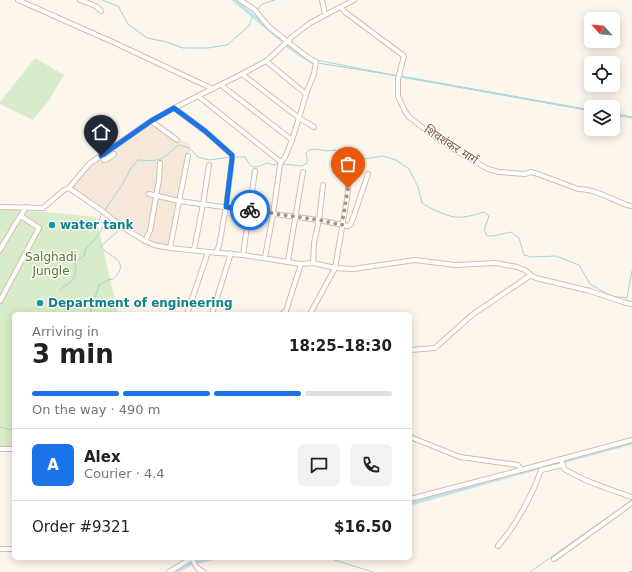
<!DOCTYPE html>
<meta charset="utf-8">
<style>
:root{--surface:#fff;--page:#f2f2f2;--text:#202124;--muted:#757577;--line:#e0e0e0;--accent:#1a73e8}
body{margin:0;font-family:"DejaVu Sans","Noto Sans Devanagari",sans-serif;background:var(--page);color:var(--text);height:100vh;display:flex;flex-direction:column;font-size:15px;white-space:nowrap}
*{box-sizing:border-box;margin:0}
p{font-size:13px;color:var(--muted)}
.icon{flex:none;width:22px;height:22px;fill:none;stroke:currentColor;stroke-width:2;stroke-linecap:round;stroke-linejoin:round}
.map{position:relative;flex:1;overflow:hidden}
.panel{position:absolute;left:12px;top:312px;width:400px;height:248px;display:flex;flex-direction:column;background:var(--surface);border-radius:6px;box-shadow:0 2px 10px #0003}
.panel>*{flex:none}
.needle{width:26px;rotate:297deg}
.fabs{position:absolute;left:584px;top:12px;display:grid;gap:8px}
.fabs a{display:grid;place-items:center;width:36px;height:36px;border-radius:6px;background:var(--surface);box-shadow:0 2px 10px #0003;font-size:20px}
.pin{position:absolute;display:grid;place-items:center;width:34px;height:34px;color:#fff;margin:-41px -17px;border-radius:50% 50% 50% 0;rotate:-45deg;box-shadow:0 0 4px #0007}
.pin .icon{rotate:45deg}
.courier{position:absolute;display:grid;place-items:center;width:40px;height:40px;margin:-20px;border:3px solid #1a73e8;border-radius:50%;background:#fff;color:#222;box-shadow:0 1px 5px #0007}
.overview em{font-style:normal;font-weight:800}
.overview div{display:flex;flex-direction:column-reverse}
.overview{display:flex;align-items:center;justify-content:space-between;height:68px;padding:0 20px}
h1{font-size:26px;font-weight:800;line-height:30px}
.bar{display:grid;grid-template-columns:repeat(4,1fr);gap:6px 4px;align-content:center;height:48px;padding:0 20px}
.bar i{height:5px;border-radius:3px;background:var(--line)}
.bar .on{background:var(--accent)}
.bar p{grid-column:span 4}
.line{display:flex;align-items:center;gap:10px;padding:0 20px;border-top:1px solid var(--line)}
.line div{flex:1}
.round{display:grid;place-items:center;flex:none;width:42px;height:42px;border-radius:6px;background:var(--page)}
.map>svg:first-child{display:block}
.residential{fill:#f5e8da}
.green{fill:#d8ecc9}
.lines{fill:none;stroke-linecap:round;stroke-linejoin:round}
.stream{stroke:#a5d3da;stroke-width:1}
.canal{stroke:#bfe3e8;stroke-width:3.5}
.minor-casing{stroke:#d1beb0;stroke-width:6}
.minor{stroke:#fff;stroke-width:4}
.done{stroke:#a89285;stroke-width:4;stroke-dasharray:0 7.2}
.route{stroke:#1a73e8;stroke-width:5}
.culture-dot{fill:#0f9aa8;stroke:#fffaf3;stroke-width:1.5}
.labels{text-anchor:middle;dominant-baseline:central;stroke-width:3;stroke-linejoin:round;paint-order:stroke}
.street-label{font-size:12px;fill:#7a5c4d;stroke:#fffaf3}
.culture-label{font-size:12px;font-weight:bold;fill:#0d838f;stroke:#fffaf3;text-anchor:start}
.park-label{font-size:12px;fill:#537a41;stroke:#fffaf3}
</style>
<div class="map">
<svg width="632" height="572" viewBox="0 0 632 572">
<rect width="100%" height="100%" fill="#fdf6ec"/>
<polygon class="residential" points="156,121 177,138 191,145 188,159 171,246 152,242 142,237 125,226 71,186 84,171 100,158"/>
<g class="green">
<polygon points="35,58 64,75 47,103 33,120 0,104 0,102"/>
<polygon points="0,208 25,210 96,217 118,314 14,314 14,446 0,446"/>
</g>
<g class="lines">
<g class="stream">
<polyline points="102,0 118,6 128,24 147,38 167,42 183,48 208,48 227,45 249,26 252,17 255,13"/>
<polyline points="257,10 262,4 275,0"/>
<polyline points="316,60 398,76"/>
<polyline points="318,63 398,76"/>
<polyline points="401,76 591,110"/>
<polyline points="401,77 591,111"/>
<polyline points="613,113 632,117"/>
<polyline points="613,115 632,118"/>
<path d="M234 157H245C252 169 254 169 267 163L274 165 278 163H280"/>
<path d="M283 164 302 166 307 163V158L306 153 309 150 316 149 328 151 335 150 347 157 358 160 383 156 396 160 409 169 418 187 422 203C429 208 446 216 455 217 465 218 474 215 484 212L489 216 484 230 487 236H493L511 232 519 238 524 255 532 257 556 256 579 265 590 284 611 296 627 298 632 271"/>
<path d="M104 211 122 185 131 168 138 160C149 160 157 163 167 155 172 151 173 148 180 145L189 148 198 157 209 160 231 157"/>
<path d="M60 290 70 282 73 280 76 271 75 263 78 260 84 256 86 248C94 241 100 234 104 225"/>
<path d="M90 314 99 285 108 280 113 279C115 277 118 274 119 272 126 257 105 256 101 246L117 232V228L112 224 108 222 104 225 99 220 102 213"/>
<polyline points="0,427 9,429 14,432"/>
<polyline points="328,558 373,572"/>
<polyline points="530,572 632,500"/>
<polyline points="629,572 632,571"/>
</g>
<g class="canal">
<polyline points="234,0 284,42"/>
<polyline points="287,45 302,56 314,63"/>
<polyline points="410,504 534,469 632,443"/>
<polyline points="176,572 190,564 213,558"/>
</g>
<g class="minor-casing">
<g id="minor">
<polyline points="18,0 115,43 213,89"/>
<polyline points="80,0 96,6 101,11"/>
<polyline points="240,0 254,9 269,27 306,56 316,62 314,74 306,94 299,118 292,140 285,157 281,162 280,165 273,214 265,257"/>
<polyline points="322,0 325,14"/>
<path d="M341 7 345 12 404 56 398 79V96L405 111 409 117 436 138 455 150 488 169 499 172 525 174 531 172 538 174 578 189C595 189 611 199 627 205L632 206"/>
<polyline points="266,61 306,94"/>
<polyline points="242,74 299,118 314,127"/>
<polyline points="221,85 292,140"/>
<polyline points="198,96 281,162"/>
<polyline points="174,108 205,131 232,155 232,159 226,207 219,246 216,253"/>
<polyline points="151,121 177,140"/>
<polyline points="101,156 104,160 107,159 114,154"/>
<polyline points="69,188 101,210 124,228 145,241 154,245 170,248 208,252 243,255 301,264 313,263 335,268 353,269 415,260 455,265 496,263 517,267 525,270 531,275 536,278 590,291 626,303 632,304"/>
<polyline points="149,194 179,201 319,220 348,226 351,224 368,174"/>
<polyline points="0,207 43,208 64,190 69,188 89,164 151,121 174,108 242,74 266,61 273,55 292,37 310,23 354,0"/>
<polyline points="145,241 150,231 159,180 160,163"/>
<polyline points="170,248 188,156"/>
<polyline points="0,250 14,226 26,207"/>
<polyline points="194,250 203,204 209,165"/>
<polyline points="243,255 255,171"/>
<polyline points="288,261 303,172"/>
<polyline points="313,263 314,243 319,220 323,185"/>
<polyline points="0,301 39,228 21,216"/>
<polyline points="187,314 208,252"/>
<polyline points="212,314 231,253"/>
<polyline points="282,314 286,311 301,264"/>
<polyline points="310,314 335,268 347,199 349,177"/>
<polyline points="410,350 435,348 472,315 531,275"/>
<polyline points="410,437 460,457 518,465 521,470 632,440"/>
<polyline points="0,449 14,449"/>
<path d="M560 459 563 464 564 469C586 482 609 489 632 497"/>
<polyline points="410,499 521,470"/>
<path d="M498 546C516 525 532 496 541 470L563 465"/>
<polyline points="0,549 14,549"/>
<path d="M192 558C195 565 196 569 204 572"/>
<polyline points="554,559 632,503"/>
<polyline points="169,572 190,559 193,558"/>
</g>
</g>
<use href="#minor" class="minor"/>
</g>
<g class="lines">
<polyline class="done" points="250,210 319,220 342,225 348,188"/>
<polyline class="route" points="101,156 151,121 174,108 205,131 232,155 232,159 226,207 250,210"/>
</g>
<g class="culture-dot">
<circle cx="52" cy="225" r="4"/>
<circle cx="40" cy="303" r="4"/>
</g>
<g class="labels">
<g class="street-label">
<text transform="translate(451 145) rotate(33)">शिवशंकर मार्ग</text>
</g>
<g class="culture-label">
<text x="60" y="225">water tank</text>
<text x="48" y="303">Department of engineering</text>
</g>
<g class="park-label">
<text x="51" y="257">Salghadi<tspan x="51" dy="14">Jungle</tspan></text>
</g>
</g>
</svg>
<div class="fabs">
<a><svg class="needle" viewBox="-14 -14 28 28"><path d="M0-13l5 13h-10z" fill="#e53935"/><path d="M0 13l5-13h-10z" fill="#757577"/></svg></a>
<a><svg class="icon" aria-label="locate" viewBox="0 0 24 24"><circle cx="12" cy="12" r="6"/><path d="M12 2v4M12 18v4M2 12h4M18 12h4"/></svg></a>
<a><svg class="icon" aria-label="layers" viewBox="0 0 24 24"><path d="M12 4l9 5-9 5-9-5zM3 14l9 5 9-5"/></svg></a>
</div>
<div class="pin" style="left:348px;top:188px;background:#ea580c"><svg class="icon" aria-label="bag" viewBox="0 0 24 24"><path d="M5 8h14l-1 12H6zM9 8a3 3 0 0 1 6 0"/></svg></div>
<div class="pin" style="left:101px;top:156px;background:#1f2937"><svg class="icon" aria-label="home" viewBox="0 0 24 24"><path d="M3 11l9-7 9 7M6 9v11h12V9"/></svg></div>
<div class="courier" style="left:250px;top:210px"><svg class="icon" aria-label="bike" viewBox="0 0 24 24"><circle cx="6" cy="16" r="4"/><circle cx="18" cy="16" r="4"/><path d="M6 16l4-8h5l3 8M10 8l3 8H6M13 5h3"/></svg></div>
<section class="panel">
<div class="overview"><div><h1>3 min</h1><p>Arriving in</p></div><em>18:25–18:30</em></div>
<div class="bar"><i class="on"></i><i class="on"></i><i class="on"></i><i></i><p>On the way · 490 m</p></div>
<div class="line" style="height:72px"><b class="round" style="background:var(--accent);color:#fff">A</b><div><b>Alex</b><p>Courier · 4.4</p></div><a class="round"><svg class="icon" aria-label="chat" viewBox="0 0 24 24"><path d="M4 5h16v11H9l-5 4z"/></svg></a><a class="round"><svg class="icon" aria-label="phone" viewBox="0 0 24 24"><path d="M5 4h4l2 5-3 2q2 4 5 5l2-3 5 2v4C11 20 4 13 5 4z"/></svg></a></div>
<div class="line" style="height:52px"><div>Order #9321</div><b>$16.50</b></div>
</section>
</div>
